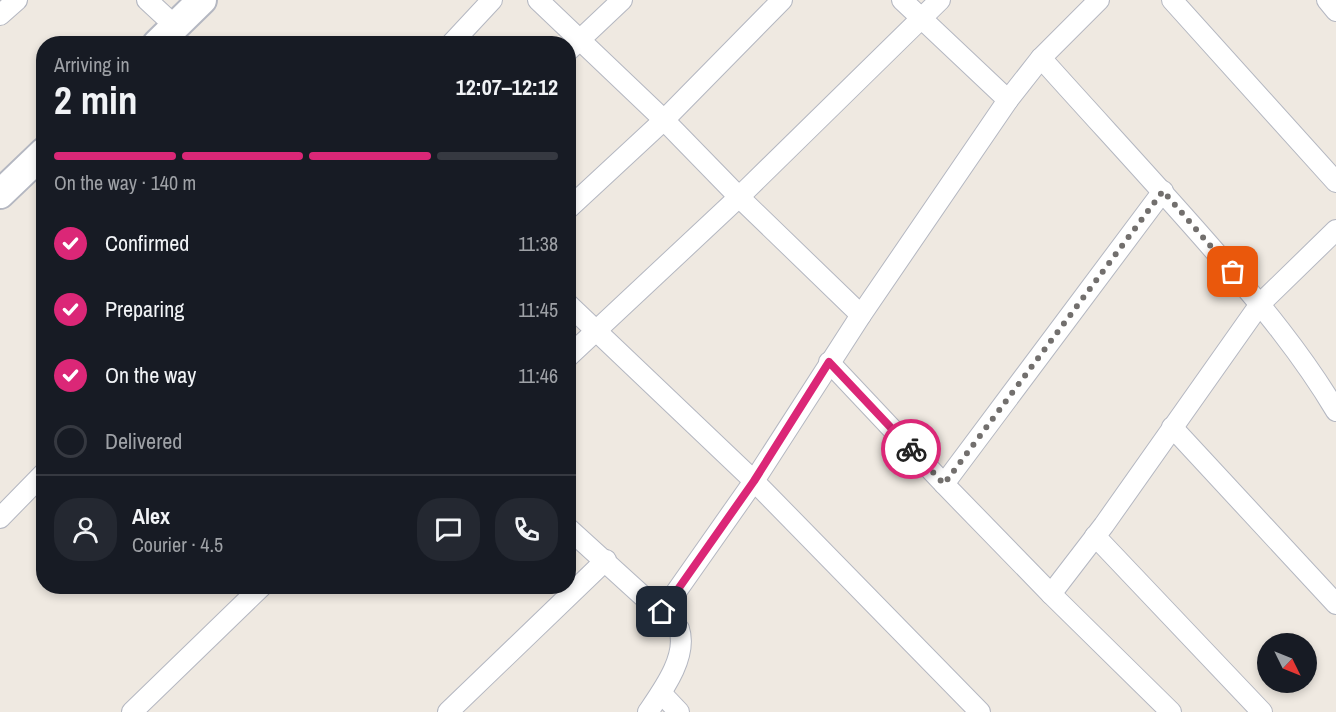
<!DOCTYPE html>
<meta charset="utf-8">
<style>
:root{--surface:#171b24;--page:#242831;--text:#f1f3f6;--muted:#9ea1a6;--line:#363941;--accent:#db2777}
body{margin:0;font-family:"Archivo Narrow",sans-serif;background:var(--page);color:var(--text);height:100vh;display:flex;flex-direction:column;font-size:22px;white-space:nowrap}
*{box-sizing:border-box;margin:0}
p{font-size:20px;color:var(--muted)}
.icon{flex:none;width:33px;height:33px;fill:none;stroke:currentColor;stroke-width:2;stroke-linecap:round;stroke-linejoin:round}
.map{position:relative;flex:1;overflow:hidden}
.drawer{position:absolute;left:36px;top:36px;width:540px;height:558px;display:flex;flex-direction:column;background:var(--surface);border-radius:24px;box-shadow:0 3px 9px #0003}
.drawer>*{flex:none}
.needle{width:39px;rotate:133deg}
.fabs{position:absolute;left:1257px;top:633px;display:grid;gap:12px}
.fabs a{display:grid;place-items:center;width:60px;height:60px;border-radius:50%;background:var(--surface);box-shadow:0 3px 9px #0003;font-size:30px}
.pin{position:absolute;display:grid;place-items:center;width:51px;height:51px;color:#fff;margin:-26px;border-radius:12px;box-shadow:0 3px 9px #0006}
.courier{position:absolute;display:grid;place-items:center;width:60px;height:60px;margin:-30px;border:4px solid #db2777;border-radius:50%;background:#fff;color:#222;box-shadow:0 2px 8px #0007}
.summary em{font-style:normal;font-weight:800}
.summary div{display:flex;flex-direction:column-reverse}
.summary{display:flex;align-items:center;justify-content:space-between;height:102px;padding:0 18px}
h1{font-size:39px;font-weight:800;line-height:45px}
.bar{display:grid;grid-template-columns:repeat(4,1fr);gap:9px 6px;align-content:center;height:72px;padding:0 18px}
.bar i{height:8px;border-radius:4px;background:var(--line)}
.bar .active{background:var(--accent)}
.bar p{grid-column:span 4}
.line{display:flex;align-items:center;gap:15px;padding:0 18px;border-top:2px solid var(--line)}
.line div{flex:1}
.round{display:grid;place-items:center;flex:none;width:63px;height:63px;border-radius:24px;background:var(--page)}
ol{padding:0 18px;list-style:none}
li{display:flex;align-items:center;gap:18px;height:66px}
li p{margin-inline-start:auto}
li .icon{padding:6px;border-radius:50%;background:var(--accent);color:#fff;stroke-width:4}
li:last-child{color:var(--muted)}
li i{width:33px;height:33px;border:3px solid var(--line);border-radius:50%}
.map>svg:first-child{display:block}
.lines{fill:none;stroke-linecap:round;stroke-linejoin:round}
.street-casing{stroke:#b4b7c1;stroke-width:22}
.secondary-casing{stroke:#b4b7c1;stroke-width:32}
.street{stroke:#fff;stroke-width:20}
.secondary{stroke:#fff;stroke-width:28}
.done{stroke:#726f6d;stroke-width:6;stroke-dasharray:0 10.8}
.route{stroke:#db2777;stroke-width:8}
</style>
<div class="map">
<svg width="1336" height="712" viewBox="0 0 1336 712">
<rect width="100%" height="100%" fill="#efe9e1"/>
<g class="lines">
<g class="street-casing">
<g id="street">
<polyline points="147,0 175,26"/>
<polyline points="538,0 664,120 739,197 861,315 754,481 662,612"/>
<polyline points="1172,0 1336,182"/>
<polyline points="1327,0 1336,11"/>
<polyline points="0,15 17,0"/>
<polyline points="451,44 492,0"/>
<polyline points="568,51 622,0"/>
<path d="M1041 58C1100 124 1160 188 1218 255 1261 305 1302 354 1336 411"/>
<polyline points="1008,100 1041,58 1099,0"/>
<polyline points="568,209 664,120 782,0"/>
<polyline points="568,304 754,481 980,712"/>
<polyline points="861,315 1008,100 902,0"/>
<polyline points="568,357 739,197 940,0"/>
<polyline points="829,362 944,484 1051,594 1104,525 1260,304 1336,230"/>
<polyline points="1172,427 1336,604"/>
<polyline points="944,484 1163,191"/>
<polyline points="0,518 44,473"/>
<path d="M568 528 679 629C688 656 663 690 648 712"/>
<polyline points="1095,536 1262,712"/>
<polyline points="1051,594 1171,712"/>
<polyline points="661,693 679,712"/>
<polyline points="132,712 262,586"/>
<polyline points="448,712 606,560"/>
</g>
</g>
<g class="secondary-casing">
<g id="secondary">
<polyline points="157,44 202,0"/>
<polyline points="0,194 44,152"/>
</g>
</g>
<use href="#street" class="street"/>
<use href="#secondary" class="secondary"/>
</g>
<g class="lines">
<polyline class="done" points="911,449 944,484 1163,191 1233,272"/>
<polyline class="route" points="662,612 754,481 829,362 911,449"/>
</g>
</svg>
<div class="fabs">
<a><svg class="needle" viewBox="-14 -14 28 28"><path d="M0-13l5 13h-10z" fill="#e53935"/><path d="M0 13l5-13h-10z" fill="#9ea1a6"/></svg></a>
</div>
<div class="pin" style="left:1233px;top:272px;background:#ea580c"><svg class="icon" aria-label="bag" viewBox="0 0 24 24"><path d="M5 8h14l-1 12H6zM9 8a3 3 0 0 1 6 0"/></svg></div>
<div class="pin" style="left:662px;top:612px;background:#1f2937"><svg class="icon" aria-label="home" viewBox="0 0 24 24"><path d="M3 11l9-7 9 7M6 9v11h12V9"/></svg></div>
<div class="courier" style="left:911px;top:449px"><svg class="icon" aria-label="bike" viewBox="0 0 24 24"><circle cx="6" cy="16" r="4"/><circle cx="18" cy="16" r="4"/><path d="M6 16l4-8h5l3 8M10 8l3 8H6M13 5h3"/></svg></div>
<section class="drawer">
<div class="summary"><div><h1>2 min</h1><p>Arriving in</p></div><em>12:07–12:12</em></div>
<div class="bar"><i class="active"></i><i class="active"></i><i class="active"></i><i></i><p>On the way · 140 m</p></div>
<ol>
<li><svg class="icon" aria-label="check" viewBox="0 0 24 24"><path d="M5 12l5 5 9-10"/></svg>Confirmed<p>11:38</p></li>
<li><svg class="icon" aria-label="check" viewBox="0 0 24 24"><path d="M5 12l5 5 9-10"/></svg>Preparing<p>11:45</p></li>
<li><svg class="icon" aria-label="check" viewBox="0 0 24 24"><path d="M5 12l5 5 9-10"/></svg>On the way<p>11:46</p></li>
<li><i></i>Delivered</li>
</ol>
<div class="line" style="height:108px"><a class="round"><svg class="icon" aria-label="person" viewBox="0 0 24 24"><circle cx="12" cy="8" r="4"/><path d="M4 21q1-7 8-7t8 7"/></svg></a><div><b>Alex</b><p>Courier · 4.5</p></div><a class="round"><svg class="icon" aria-label="chat" viewBox="0 0 24 24"><path d="M4 5h16v11H9l-5 4z"/></svg></a><a class="round"><svg class="icon" aria-label="phone" viewBox="0 0 24 24"><path d="M5 4h4l2 5-3 2q2 4 5 5l2-3 5 2v4C11 20 4 13 5 4z"/></svg></a></div>
</section>
</div>
